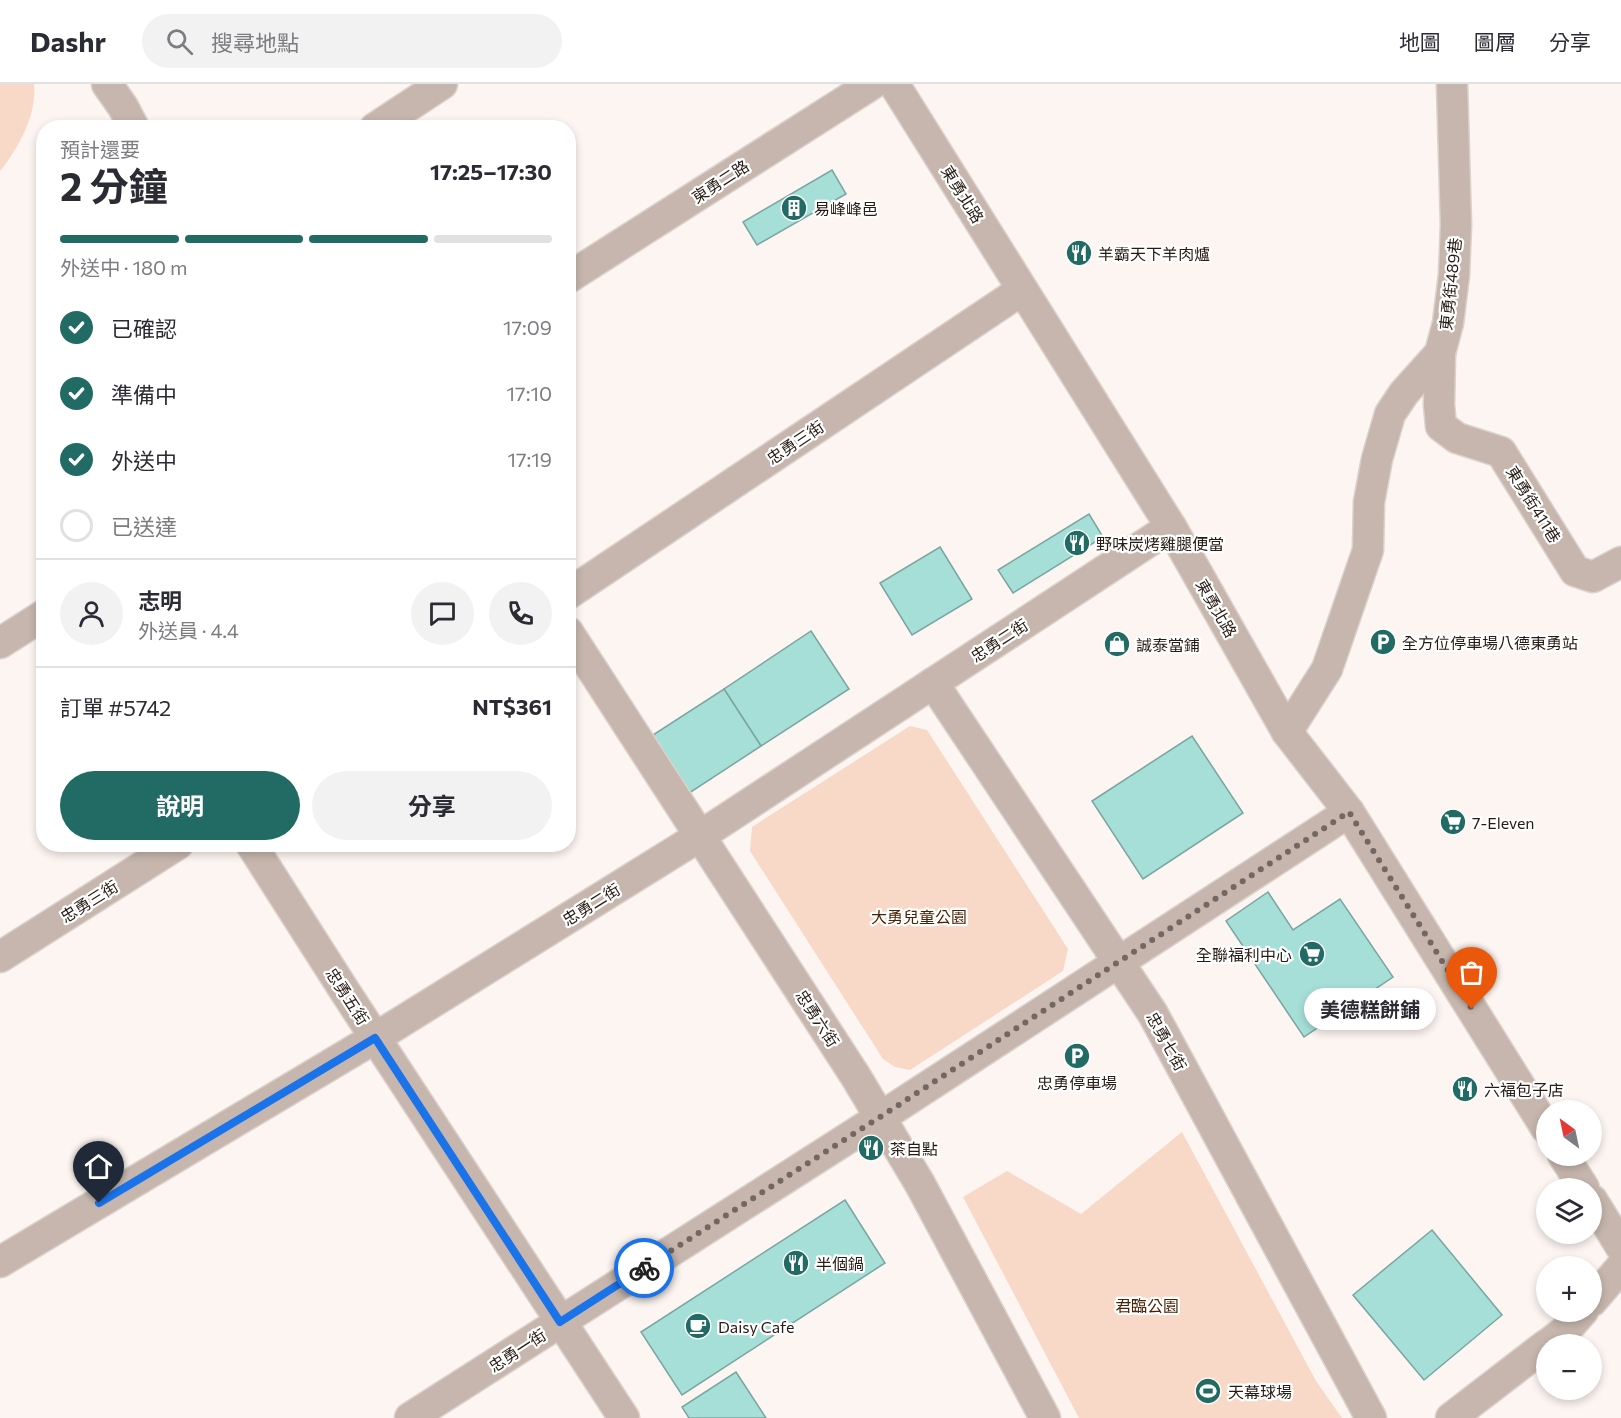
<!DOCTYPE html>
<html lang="zh-TW">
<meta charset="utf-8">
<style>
:root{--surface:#fff;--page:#f2f2f3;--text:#2b2b33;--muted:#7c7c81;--line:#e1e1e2;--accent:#226b64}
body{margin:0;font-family:Commissioner,"Noto Sans TC",sans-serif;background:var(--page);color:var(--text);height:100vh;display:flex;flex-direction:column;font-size:22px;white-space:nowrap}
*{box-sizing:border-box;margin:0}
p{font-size:20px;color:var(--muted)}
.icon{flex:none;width:33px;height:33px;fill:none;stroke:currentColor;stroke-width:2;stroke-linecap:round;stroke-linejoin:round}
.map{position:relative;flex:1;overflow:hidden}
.side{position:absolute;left:36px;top:36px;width:540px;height:732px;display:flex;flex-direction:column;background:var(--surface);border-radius:24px;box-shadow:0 3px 9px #0003}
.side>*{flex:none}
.needle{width:39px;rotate:327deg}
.fabs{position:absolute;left:1536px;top:1016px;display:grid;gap:12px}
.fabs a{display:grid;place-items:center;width:66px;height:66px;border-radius:50%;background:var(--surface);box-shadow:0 3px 9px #0003;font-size:30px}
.pin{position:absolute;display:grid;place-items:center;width:51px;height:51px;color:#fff;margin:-62px -26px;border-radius:50% 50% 50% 0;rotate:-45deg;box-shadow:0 0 6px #0007}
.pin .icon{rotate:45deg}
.courier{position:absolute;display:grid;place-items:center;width:60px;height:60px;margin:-30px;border:4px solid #1a73e8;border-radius:50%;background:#fff;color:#222;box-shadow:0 2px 8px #0007}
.bubble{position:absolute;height:42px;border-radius:21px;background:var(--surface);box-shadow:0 3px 9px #0003;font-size:20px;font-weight:700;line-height:42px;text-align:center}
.headline em{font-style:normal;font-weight:700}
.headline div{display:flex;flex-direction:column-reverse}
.headline{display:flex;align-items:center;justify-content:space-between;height:102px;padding:0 24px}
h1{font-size:39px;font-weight:700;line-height:45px}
.bar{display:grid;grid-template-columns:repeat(4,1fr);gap:9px 6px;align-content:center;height:72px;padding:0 24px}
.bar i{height:8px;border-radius:4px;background:var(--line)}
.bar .active{background:var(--accent)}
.bar p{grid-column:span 4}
.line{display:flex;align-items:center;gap:15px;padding:0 24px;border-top:2px solid var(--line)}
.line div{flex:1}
.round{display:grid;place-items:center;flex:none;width:63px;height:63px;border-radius:32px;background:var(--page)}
ol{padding:0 24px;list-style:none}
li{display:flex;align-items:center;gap:18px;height:66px}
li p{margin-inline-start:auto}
li .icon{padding:6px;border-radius:50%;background:var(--accent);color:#fff;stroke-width:4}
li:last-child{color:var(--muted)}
li i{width:33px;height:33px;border:3px solid var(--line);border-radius:50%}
.action{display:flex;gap:12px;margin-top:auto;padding:12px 24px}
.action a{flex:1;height:69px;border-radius:36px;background:var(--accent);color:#fff;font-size:24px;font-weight:700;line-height:69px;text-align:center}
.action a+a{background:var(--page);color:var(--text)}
header{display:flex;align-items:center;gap:36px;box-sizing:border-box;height:84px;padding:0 30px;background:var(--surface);border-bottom:2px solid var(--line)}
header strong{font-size:28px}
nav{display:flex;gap:33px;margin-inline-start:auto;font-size:21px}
.search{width:420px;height:54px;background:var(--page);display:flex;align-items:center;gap:15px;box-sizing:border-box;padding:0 21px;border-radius:33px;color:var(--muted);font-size:22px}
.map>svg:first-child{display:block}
.green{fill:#f8d8c6}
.building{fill:#a6dfd8;stroke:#79a6a1;stroke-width:1.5}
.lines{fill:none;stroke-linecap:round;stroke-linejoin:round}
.minor-casing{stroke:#dbd2cd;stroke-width:33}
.minor{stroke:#c6b6ad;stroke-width:30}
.done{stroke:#726761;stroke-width:6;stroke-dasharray:0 10.8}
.route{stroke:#1a73e8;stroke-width:8}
.labels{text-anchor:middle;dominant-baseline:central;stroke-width:4.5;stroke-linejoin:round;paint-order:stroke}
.street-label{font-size:16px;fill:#271b13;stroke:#fff}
.poi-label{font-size:16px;fill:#271b13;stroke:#fff;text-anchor:start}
.park-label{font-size:16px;fill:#4b2306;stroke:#fff}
</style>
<header>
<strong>Dashr</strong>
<div class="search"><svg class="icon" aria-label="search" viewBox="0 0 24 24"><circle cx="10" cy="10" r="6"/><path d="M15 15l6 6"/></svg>搜尋地點</div>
<nav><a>地圖</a><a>圖層</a><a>分享</a></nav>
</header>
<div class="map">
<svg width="1621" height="1334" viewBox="0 0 1621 1334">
<rect width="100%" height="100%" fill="#fdf5f1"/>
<g class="green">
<path d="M0 0H34C37 31 19 63 0 87Z"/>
<polygon points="910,642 927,646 1068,865 1063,887 910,986 895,983 883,975 750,767 752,743"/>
<polygon points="1182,1048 1316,1297 1342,1334 1079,1334 963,1113 1007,1087 1081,1130"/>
</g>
<g class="building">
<polygon points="832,86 846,110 757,161 743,138"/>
<polygon points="1089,430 1103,453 1013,509 998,486"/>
<polygon points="940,463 972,515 912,551 880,499"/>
<polygon points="811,547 849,605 761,662 724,605"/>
<polygon points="724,605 761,662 674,719 636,662"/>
<polygon points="1192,652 1243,729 1143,795 1092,717"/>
<polygon points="1268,808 1293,846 1340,815 1393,893 1304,953 1226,837"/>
<polygon points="845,1116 885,1179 682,1311 641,1248"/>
<polygon points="1432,1146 1502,1231 1424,1296 1353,1211"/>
<polygon points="736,1288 766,1334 689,1334 682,1323"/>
</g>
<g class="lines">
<g class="minor-casing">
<g id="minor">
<polyline points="107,0 123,23 134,44"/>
<polyline points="894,0 1171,443 1287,648 1349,728 1546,1044"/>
<polyline points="375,44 442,0"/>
<polyline points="568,194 872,0"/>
<polyline points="1440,269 1439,321 1441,342 1457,354 1501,368 1575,487 1593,493 1621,478"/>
<polyline points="568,510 1022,206"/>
<polyline points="568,548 856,993 920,1100 1045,1334"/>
<polyline points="0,559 44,531"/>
<polyline points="933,599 1153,930 1371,1334"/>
<polyline points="1287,648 1327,585 1368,466 1369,418 1377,375 1390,330 1404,309 1440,269 1448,239 1454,191 1456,141 1452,0"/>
<polyline points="251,760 344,906 624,1334"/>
<polyline points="0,873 178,760"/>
<polyline points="1563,1071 1584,1104"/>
<polyline points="1592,1116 1621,1163"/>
<polyline points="0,1178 375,954 700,752 1171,443"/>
<polyline points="1592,1217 1621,1183"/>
<polyline points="1548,1260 1566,1246 1583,1227"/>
<polyline points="410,1334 881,1033 1349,728"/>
<polyline points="1451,1334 1546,1261"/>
</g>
</g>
<use href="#minor" class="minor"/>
</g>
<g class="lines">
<polyline class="done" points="644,1184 880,1033 1349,728 1472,925"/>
<polyline class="route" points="99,1119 375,954 560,1238 644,1184"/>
</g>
<defs>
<g id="building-disc" transform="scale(1.35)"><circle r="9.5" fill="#226b64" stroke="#fff"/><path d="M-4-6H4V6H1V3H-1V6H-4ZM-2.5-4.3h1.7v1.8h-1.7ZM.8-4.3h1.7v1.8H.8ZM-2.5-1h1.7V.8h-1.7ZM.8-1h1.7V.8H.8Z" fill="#fff"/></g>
<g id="restaurant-disc" transform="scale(1.35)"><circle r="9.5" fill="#226b64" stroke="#fff"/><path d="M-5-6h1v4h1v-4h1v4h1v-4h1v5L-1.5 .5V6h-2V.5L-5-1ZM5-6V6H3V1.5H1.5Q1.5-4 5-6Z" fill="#fff"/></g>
<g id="parking-disc" transform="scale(1.35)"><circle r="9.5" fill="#226b64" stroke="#fff"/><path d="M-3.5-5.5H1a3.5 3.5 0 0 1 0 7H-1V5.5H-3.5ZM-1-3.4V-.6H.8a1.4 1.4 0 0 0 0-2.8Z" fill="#fff"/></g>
<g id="shop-disc" transform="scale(1.35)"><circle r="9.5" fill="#226b64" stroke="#fff"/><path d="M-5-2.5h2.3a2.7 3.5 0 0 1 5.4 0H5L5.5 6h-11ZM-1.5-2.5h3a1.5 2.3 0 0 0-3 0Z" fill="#fff"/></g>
<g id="supermarket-disc" transform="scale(1.35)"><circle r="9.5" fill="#226b64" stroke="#fff"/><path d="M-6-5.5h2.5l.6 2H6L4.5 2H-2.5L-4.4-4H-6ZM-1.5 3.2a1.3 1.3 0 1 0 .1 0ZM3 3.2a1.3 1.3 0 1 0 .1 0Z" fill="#fff"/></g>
<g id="cafe-disc" transform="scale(1.35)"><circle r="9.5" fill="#226b64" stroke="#fff"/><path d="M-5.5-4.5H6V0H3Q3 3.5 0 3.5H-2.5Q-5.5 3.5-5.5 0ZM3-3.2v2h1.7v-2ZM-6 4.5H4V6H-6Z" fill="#fff"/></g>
<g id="stadium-disc" transform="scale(1.35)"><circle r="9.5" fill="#226b64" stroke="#fff"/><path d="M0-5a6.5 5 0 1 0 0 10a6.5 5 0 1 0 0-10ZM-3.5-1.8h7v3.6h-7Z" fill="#fff"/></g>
</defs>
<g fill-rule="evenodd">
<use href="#building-disc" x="794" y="124"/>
<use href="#restaurant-disc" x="1079" y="169"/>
<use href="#restaurant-disc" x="1077" y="459"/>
<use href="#parking-disc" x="1383" y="558"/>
<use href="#shop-disc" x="1117" y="560"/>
<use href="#supermarket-disc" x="1453" y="738"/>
<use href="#supermarket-disc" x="1312" y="870"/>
<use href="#parking-disc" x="1077" y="972"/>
<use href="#restaurant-disc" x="1465" y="1005"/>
<use href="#restaurant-disc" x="871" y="1064"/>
<use href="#restaurant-disc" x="796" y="1179"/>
<use href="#cafe-disc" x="698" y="1242"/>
<use href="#stadium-disc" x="1208" y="1307"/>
</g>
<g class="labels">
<g class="street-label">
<text transform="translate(720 97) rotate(-33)">東勇二路</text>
<text transform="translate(963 110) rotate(58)">東勇北路</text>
<text transform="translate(1450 200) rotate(-84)">東勇街489巷</text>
<text transform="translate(795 358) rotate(-34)">忠勇三街</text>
<text transform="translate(1534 420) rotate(58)">東勇街411巷</text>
<text transform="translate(1217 524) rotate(60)">東勇北路</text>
<text transform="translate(999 556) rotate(-33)">忠勇二街</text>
<text transform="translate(89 817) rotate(-32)">忠勇三街</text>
<text transform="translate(591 820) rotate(-32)">忠勇二街</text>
<text transform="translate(348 912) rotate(57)">忠勇五街</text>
<text transform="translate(818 934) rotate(57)">忠勇六街</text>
<text transform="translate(1167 957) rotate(61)">忠勇七街</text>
<text transform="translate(517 1266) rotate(-33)">忠勇一街</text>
</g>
<g class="poi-label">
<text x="814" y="124">易峰峰邑</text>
<text x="1098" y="169">羊霸天下羊肉爐</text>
<text x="1096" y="459">野味炭烤雞腿便當</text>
<text x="1402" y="558">全方位停車場八德東勇站</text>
<text x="1136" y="560">誠泰當鋪</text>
<text x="1472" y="738">7-Eleven</text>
<text x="1292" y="870" text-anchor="end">全聯福利中心</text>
<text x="1077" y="998" text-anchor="middle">忠勇停車場</text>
<text x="1484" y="1005">六福包子店</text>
<text x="890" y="1064">茶自點</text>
<text x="816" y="1179">半個鍋</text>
<text x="718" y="1242">Daisy Cafe</text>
<text x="1228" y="1307">天幕球場</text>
</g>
<g class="park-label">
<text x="919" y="832">大勇兒童公園</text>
<text x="1147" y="1221">君臨公園</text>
</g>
</g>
</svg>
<div class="fabs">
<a><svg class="needle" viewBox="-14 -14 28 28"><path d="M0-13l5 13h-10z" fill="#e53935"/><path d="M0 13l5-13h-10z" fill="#7c7c81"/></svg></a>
<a><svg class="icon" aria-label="layers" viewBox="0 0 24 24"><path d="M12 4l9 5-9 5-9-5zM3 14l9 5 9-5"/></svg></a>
<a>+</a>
<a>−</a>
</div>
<div class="pin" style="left:1472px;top:925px;background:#ea580c"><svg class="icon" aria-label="bag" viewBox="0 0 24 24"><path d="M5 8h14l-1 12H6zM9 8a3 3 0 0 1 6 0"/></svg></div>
<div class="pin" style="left:99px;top:1119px;background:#1f2937"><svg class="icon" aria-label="home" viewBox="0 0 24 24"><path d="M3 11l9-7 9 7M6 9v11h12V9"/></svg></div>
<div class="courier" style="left:644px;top:1184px"><svg class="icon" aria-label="bike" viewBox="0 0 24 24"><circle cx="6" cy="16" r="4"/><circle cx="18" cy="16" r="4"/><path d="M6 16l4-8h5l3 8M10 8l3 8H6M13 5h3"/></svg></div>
<div class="bubble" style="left:1304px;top:904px;width:132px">美德糕餅鋪</div>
<section class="side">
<div class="headline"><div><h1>2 分鐘</h1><p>預計還要</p></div><em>17:25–17:30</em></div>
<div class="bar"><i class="active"></i><i class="active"></i><i class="active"></i><i></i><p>外送中 · 180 m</p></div>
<ol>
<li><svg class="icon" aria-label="check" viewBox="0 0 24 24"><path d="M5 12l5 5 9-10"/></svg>已確認<p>17:09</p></li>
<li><svg class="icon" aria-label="check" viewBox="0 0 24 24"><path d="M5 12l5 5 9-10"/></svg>準備中<p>17:10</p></li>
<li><svg class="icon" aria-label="check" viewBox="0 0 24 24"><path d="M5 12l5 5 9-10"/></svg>外送中<p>17:19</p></li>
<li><i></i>已送達</li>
</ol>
<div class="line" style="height:108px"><a class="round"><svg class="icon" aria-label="person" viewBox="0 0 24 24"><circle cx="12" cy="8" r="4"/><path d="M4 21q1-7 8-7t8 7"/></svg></a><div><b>志明</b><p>外送員 · 4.4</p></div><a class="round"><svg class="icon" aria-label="chat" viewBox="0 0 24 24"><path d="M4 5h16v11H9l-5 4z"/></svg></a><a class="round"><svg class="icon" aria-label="phone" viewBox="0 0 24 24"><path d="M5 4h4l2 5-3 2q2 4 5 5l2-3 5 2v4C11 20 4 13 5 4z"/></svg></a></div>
<div class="line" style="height:78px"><div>訂單 #5742</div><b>NT$361</b></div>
<div class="action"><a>說明</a><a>分享</a></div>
</section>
</div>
